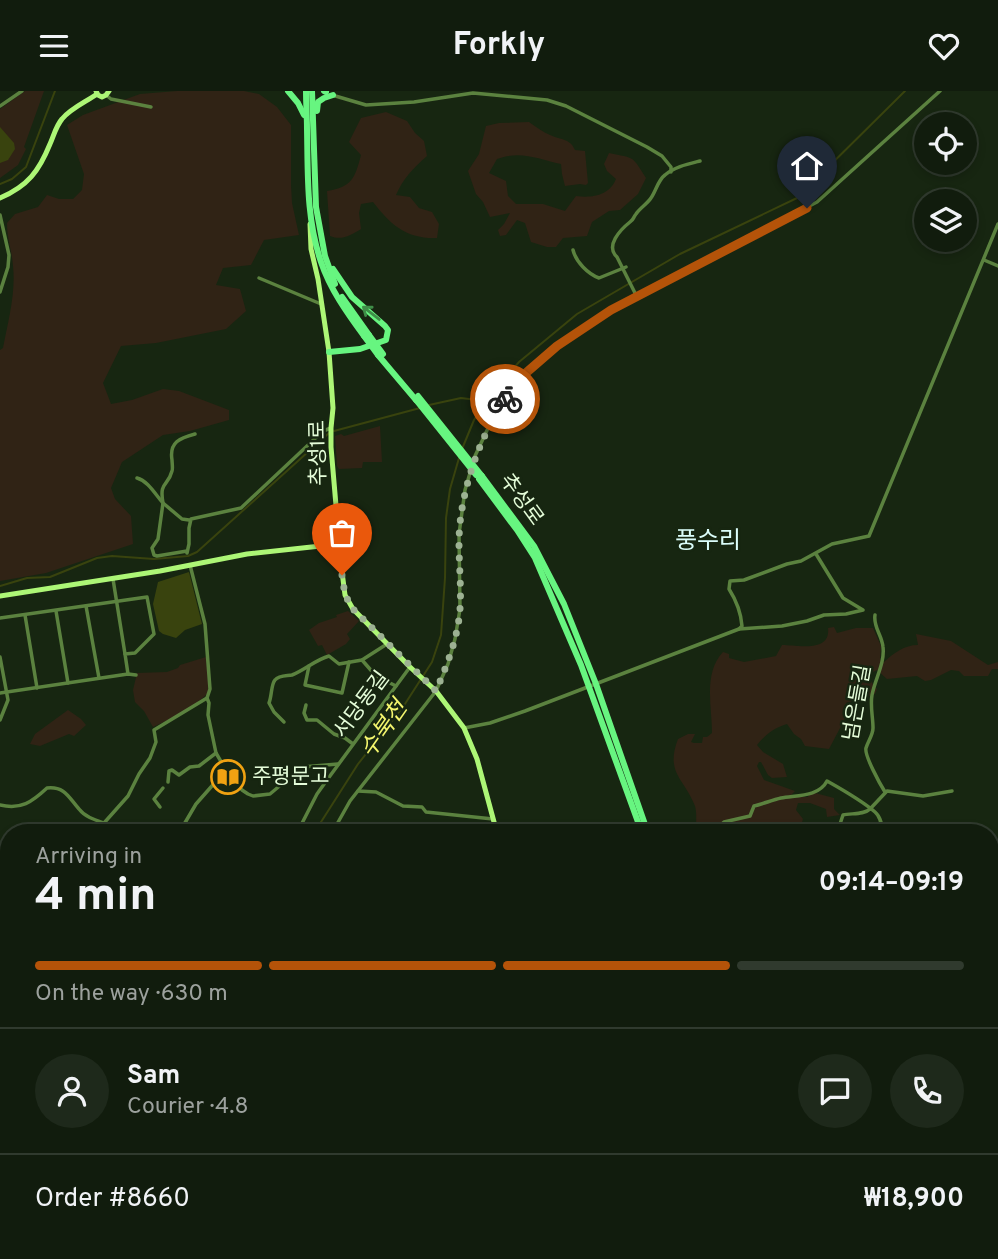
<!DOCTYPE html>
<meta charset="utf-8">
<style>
:root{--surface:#111c0d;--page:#1e291b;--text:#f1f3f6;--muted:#9ca19d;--line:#303a2e;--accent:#b45309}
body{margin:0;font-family:Overpass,"Noto Sans KR",sans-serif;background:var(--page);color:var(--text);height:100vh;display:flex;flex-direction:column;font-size:26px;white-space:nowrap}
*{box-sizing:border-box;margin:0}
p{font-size:23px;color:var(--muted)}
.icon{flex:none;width:38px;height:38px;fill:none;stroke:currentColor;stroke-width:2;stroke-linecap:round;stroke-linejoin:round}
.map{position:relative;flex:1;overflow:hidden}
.panel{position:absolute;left:0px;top:733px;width:999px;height:436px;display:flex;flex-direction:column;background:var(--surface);border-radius:28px 28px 0 0;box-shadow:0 4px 10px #0003,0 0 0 2px var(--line)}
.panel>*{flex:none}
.tools{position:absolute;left:914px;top:21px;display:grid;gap:14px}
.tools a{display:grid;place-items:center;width:63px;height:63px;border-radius:50%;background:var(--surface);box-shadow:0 4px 10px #0003,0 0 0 2px var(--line);font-size:35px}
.pin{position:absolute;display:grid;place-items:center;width:60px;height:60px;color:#fff;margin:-72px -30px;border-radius:50% 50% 50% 0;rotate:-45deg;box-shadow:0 0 7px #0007}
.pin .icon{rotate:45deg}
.courier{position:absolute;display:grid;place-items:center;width:70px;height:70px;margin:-35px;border:5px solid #b45309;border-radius:50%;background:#fff;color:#222;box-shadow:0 2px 9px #0007}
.summary em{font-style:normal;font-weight:700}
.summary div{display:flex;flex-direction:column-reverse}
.summary{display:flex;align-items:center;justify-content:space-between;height:119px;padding:0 35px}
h1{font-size:46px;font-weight:700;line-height:52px}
.bar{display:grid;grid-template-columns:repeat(4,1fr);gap:10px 7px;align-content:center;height:84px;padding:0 35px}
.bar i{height:9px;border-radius:5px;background:var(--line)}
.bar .on{background:var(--accent)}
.bar p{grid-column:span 4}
.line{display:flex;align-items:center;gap:18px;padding:0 35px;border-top:2px solid var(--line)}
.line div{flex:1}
.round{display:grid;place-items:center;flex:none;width:74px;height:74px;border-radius:37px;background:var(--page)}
header{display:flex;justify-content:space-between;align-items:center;height:91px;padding:0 35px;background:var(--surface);font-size:32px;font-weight:700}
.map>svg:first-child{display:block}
.green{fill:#302315}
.water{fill:#39430e}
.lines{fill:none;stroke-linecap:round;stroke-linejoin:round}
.stream{stroke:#39430e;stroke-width:2}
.street{stroke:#5b823f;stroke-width:3.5}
.secondary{stroke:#adf676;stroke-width:5}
.primary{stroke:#67f580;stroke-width:6}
.primary-bridge{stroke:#67f580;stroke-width:6}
.oneway{stroke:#3f8e48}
.done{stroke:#9db293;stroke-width:7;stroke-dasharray:0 12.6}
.route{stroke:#b45309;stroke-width:9}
.labels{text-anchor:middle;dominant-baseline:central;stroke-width:5;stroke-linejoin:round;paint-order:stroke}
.street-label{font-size:21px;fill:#e5fdd9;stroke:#172611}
.poi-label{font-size:21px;fill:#e5fdd9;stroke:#172611;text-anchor:start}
.water-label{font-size:23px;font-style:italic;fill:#f4f66e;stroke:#172611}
.quarter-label{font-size:24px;fill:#dbfdfa;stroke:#172611}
</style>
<header><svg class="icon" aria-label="menu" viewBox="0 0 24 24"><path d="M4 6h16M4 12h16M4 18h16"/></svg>Forkly<svg class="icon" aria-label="heart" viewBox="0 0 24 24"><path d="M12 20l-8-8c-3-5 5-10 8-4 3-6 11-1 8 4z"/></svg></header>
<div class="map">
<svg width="998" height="1168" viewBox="0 0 998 1168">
<rect width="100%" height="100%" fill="#172611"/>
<g class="green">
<polygon points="25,0 44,0 24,56 26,58 18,74 0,87 0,18"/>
<path d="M177 0H244L259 3 277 16 291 34V94L292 112 299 144 264 149 251 174 223 177 216 194 240 198 246 220 226 238 156 252 121 255 103 292 111 313 132 309 163 298 179 300 229 319V329L190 340 163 344 122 371 111 397 115 408 131 425 133 453 46 482 0 490V259L3 257C8 231 16 202 13 175 12 160 7 148 7 132L15 123 38 116 47 104 59 108H73L82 99 84 83 67 34 83 24 140 3Z"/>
<path d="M386 21 407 30 415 42 424 50 427 65C413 77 403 88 396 104L410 106 419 117 432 121 439 133 437 147C406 148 391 134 373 111L361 113 359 122 361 138C351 144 342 150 330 145L327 100C352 96 355 87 361 64L349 51 361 27Z"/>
<path d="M529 31C536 36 543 41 550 44 560 49 570 47 575 59L585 60 588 92 586 94 580 93 565 95 562 83 561 73C538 68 521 59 497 68L489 82 506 90 508 105 516 113H543L565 120 576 105C592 107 609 105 616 88L607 80 604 73 609 62C635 68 631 63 646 87L638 103 620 119 609 120 592 131 587 145 563 147 556 156H547L531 151 525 132 517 129 506 144 500 145 498 139 504 133 510 122 490 126 483 111 476 103 468 80 479 63 486 35 499 32Z"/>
<polygon points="380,335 382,371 363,371 362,377 339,378 337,375 335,345 341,343 344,345"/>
<polygon points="348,520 359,530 347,543 350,548 346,553 327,564 322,554 318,555 309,539 319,532 337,526 336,524"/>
<path d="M834 536 837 542 856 537H873L881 555 880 569 884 571C894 562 904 554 918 554L916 543 951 550 988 574 998 571V578H992L988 585H964L959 580 951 579 931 589 925 590 917 585 887 588 877 579 873 581 870 587 872 592 877 598 875 603 846 612 849 620 829 658 805 655 801 648 794 643 787 633C774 637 766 643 757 654L763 661 783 673 787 686 772 687 768 684 761 671H759L757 675 764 689 795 700 790 705 798 706H808L809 703 815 702 834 707V718L840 724 827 726 826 718 810 712H798L796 719 803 728 800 738 802 742H742L735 736 733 742H708V740L706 741 696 738C696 730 697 722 695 715 684 687 665 682 678 648L688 643H695L691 651 694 652H702L703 646H707L712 642C712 616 703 582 723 561L729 563V567L744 571 776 565 782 554C796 554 831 562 828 537Z"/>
<path d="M206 566 209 601C197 614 170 629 153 636L144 620 135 611 133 599 137 582 167 581 178 577 180 574Z"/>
<polygon points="68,619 81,628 86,634 74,645 69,643 40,655 30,653 35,643"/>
<polygon points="0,875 9,876 9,967 0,982"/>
<polygon points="198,1160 301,1160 295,1168 202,1168"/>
</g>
<g class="water">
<polygon points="0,36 14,52 15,58 8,69 0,72"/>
<polygon points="189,481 202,533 185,539 176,547 163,543 159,540 153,513 158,491"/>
<polygon points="990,903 998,904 998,1007 991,1006"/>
</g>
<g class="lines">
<g class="stream">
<polyline points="0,93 12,88 26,76 55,0"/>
<polyline points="429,314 461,307 485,310"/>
<polyline points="334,340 420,317"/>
<polyline points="462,358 474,329 486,310 519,271 577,223 680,163 797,107 905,0"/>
<polyline points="0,495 27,487 50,486 97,467 112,465 154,468 188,465 197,461 329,342"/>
<polyline points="314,742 358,673 403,616 432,571 441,544 445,487 446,427 450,398 459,367"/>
<polyline points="0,1038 9,1018"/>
</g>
<g class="street">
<polyline points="106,4 111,8 151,16"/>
<polyline points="332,4 366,14 414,11 473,2 547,9 566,15 647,56 662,65 671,76 671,81"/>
<polyline points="0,15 22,0"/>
<polyline points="0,124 9,164 8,176 0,201"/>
<path d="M573 159C576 171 588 183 599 187L626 176"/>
<polyline points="984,169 998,175"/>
<polyline points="259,187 321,213"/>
<path d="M637 206 617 166C605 155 620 139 630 131 635 127 632 128 636 123 640 117 647 113 651 107 656 100 658 89 665 84 674 76 688 73 700 70"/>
<path d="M137 387C148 390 155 403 163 412L158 448 152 457 154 464 157 465 187 460"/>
<path d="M189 429 182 428 163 412C159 390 168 396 172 380 173 378 172 371 172 369 169 351 180 347 195 343"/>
<polyline points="187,462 189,453 189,437 191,428 241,417 323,340 331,337"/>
<polyline points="190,474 205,533 210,598 207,607 209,612 208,624 216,662 226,679 242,699 248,703 253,705 270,703 302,676 338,673"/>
<polyline points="113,488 125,563"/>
<polyline points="86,515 99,587"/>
<polyline points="56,520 68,592"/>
<polyline points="25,524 37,597"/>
<path d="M875 524C873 536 882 544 883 556 885 572 875 588 872 604 870 615 873 626 873 637 873 644 868 650 866 657 864 664 880 693 885 701"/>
<polyline points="0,527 147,506 154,543 135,562 125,563 128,583"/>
<polyline points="739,538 782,535 807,530 824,524 846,523 863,519 843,507 816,463"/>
<polyline points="0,566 8,609 0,629"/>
<polyline points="362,569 376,585 396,595"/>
<polyline points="309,575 305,594 342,602 349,571"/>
<polyline points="0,602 128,583 136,584"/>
<polyline points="306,614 304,622 307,629 317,629 334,643 345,647 353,653"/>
<path d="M284 631 274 621 269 612C272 605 271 593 275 589 279 584 286 585 292 584 305 579 315 569 329 565L339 573 362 569 387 553"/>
<path d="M464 637 490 632 525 620 739 538 742 535C741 522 736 509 729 498L730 490 744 489 787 473 801 470 832 453 869 445 998 133"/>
<polyline points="168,691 169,680 172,679 179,684 190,676 199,675 216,662"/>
<polyline points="358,700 376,701 403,715 422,716 426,721 493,728"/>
<path d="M0 714C21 719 32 711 47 697 65 695 69 707 79 718 85 726 95 729 104 732L103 742"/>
<polyline points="160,716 154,708 163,697"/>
<polyline points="870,718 887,700 923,705 952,700"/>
<polyline points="104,732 128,705 139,683 150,667 156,651 154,639 207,607"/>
<polyline points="336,735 340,742"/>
<polyline points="179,742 196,713 226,679"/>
<polyline points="297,742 317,703 327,689 410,576"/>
<polyline points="332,742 350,710 436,600 448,573 455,548 460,518 459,443 465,399 475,365 490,333 505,309 527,280 557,255 611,219 817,111 940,0"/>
<path d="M712 742 724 731 750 725 754 715C763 713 772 709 781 707 796 704 819 706 827 690 843 699 861 709 875 721 881 726 882 735 883 742"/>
<path d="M837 742 843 724C851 722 864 724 870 718"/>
<polyline points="990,899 998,902"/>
<polyline points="0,986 9,972"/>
<polyline points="0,988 9,992"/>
<polyline points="994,1039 998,1033"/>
<polyline points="0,1076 9,1056"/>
<polyline points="990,1111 998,1130"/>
<polyline points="485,1160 494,1168"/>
<polyline points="656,1160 663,1168"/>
<polyline points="732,1160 741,1168"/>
<polyline points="840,1160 841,1168"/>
<polyline points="973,1160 979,1168"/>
<polyline points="151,1168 158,1160"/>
<polyline points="496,1168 503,1160"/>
</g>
<g class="secondary">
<polyline points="96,0 98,4 102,6 106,4 109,0"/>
<path d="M0 107C28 95 39 80 50 53 54 44 56 35 62 28 71 17 86 11 97 3"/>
<polyline points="310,133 311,158 318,188 329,261 333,317 331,337 331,356 341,473 345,504 353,518 410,576 436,600 464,637 477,668 497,742"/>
<polyline points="0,505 160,480 247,463 339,453"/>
<polyline points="990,1039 998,1040"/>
<polyline points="574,1168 582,1160"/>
</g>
<g class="primary">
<polyline points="288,0 298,12 304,24"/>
<path d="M306 0C306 13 307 25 307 38 308 83 306 127 321 171 330 198 347 222 364 245"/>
<polyline points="312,0 316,116 325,165 335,193"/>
<polyline points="324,0 326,1"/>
<polyline points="317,20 318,11 324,7 333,4"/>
<polyline points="342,206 369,244"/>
<polyline points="329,261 360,258 386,249 388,239 385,235 352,206 333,178"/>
<polyline points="378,264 416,309"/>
<polyline points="482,385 534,455 564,513 596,593 648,742"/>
<polyline points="479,388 517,439 535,467 581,574 642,742"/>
<polyline points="828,1160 829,1168"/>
<polyline points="835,1160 835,1168"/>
</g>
<g class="primary-bridge">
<polyline points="369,244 383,263"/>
<polyline points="364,245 378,264"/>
<polyline points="418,305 482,385"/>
<polyline points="416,309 476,384"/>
</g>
</g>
<defs><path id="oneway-shaft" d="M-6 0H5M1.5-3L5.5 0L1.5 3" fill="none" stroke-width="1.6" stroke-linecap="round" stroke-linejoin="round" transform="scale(1.75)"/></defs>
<use class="oneway" href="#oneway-shaft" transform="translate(371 222) rotate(-142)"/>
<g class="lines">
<path class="done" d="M342 484 345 504 353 518 436 600C447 574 458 547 460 518 462 490 457 461 460 432 465 388 481 345 505 308"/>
<polyline class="route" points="505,308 527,281 557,255 611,219 807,117"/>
</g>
<defs>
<g id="library-ring" transform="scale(1.75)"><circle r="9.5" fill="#172611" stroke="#f0a212" stroke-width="1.5"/><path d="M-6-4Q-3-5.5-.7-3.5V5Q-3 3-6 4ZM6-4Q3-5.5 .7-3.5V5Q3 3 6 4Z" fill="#f0a212"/></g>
</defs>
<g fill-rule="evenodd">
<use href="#library-ring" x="228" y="686"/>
</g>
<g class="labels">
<g class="street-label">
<text transform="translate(319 362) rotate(-91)">추성1로</text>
<text transform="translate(521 409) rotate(54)">추성로</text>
<text transform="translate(858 612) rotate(-80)">넘은들길</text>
<text transform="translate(362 614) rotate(-53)">서당동길</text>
</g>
<g class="poi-label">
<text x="252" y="686">주평문고</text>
</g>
<g class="water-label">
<text transform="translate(385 639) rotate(-55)">수북천</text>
</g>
<g class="quarter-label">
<text x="708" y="451">풍수리</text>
</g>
</g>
</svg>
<div class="tools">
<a><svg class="icon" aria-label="locate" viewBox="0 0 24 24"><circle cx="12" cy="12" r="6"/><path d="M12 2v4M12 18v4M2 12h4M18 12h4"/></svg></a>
<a><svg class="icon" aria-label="layers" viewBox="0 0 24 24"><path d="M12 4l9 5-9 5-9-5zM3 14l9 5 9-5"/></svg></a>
</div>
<div class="pin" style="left:342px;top:484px;background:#ea580c"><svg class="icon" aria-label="bag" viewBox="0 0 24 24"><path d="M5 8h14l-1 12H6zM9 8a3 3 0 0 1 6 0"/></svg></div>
<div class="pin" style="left:807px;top:117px;background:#1f2937"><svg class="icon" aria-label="home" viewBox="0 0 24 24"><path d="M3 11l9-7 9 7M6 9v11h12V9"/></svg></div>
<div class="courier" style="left:505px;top:308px"><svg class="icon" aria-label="bike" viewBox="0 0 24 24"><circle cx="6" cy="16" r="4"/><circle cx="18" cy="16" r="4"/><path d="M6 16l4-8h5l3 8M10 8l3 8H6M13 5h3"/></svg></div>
<section class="panel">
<div class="summary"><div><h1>4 min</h1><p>Arriving in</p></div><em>09:14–09:19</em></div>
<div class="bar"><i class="on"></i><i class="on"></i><i class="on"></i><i></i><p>On the way · 630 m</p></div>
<div class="line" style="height:126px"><a class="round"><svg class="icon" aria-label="person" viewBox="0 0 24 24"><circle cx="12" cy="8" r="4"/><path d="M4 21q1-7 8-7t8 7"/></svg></a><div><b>Sam</b><p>Courier · 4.8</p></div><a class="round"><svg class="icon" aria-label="chat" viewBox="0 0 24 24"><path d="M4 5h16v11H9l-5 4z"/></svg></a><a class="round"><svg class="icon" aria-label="phone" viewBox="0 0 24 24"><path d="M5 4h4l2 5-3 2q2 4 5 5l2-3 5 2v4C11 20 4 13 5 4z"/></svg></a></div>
<div class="line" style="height:91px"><div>Order #8660</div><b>₩18,900</b></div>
</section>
</div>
